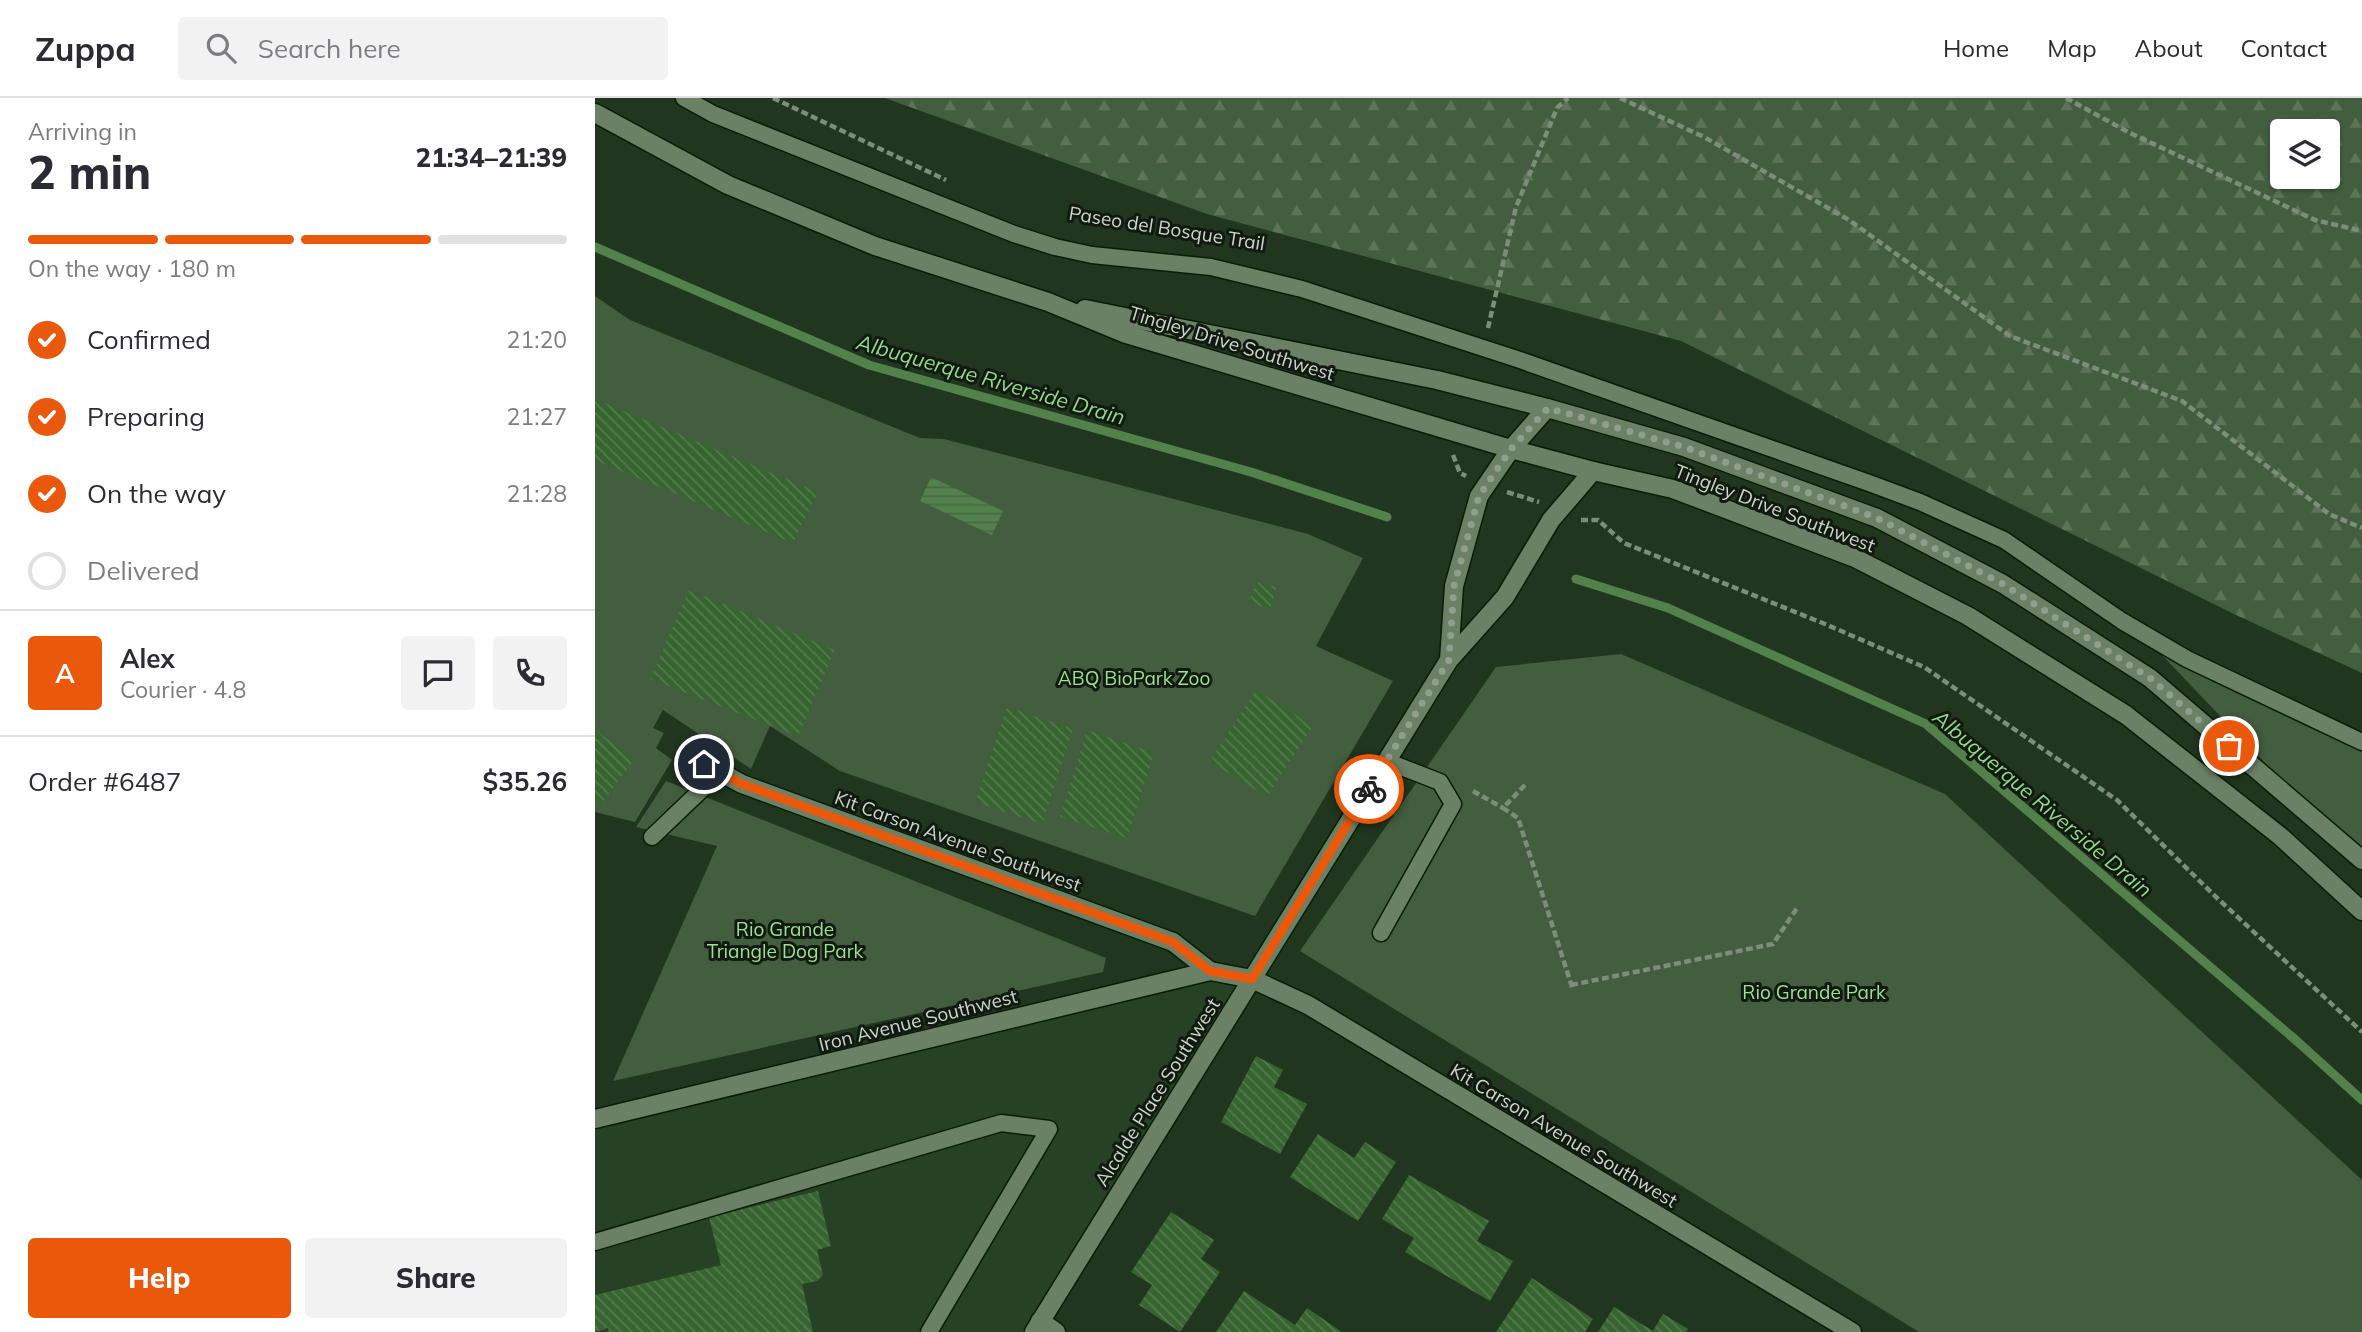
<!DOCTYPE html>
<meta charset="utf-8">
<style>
:root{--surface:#fff;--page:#f2f2f3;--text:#2b2b33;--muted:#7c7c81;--line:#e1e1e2;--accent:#ea580c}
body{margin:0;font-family:Mulish,sans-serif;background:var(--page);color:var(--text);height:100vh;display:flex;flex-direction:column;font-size:26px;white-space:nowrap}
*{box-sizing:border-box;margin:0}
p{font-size:23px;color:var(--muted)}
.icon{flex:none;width:38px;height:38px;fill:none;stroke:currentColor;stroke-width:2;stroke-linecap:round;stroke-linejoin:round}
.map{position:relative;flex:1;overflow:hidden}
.details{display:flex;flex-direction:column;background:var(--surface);width:595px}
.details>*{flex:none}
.tools{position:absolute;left:1675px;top:21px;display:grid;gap:14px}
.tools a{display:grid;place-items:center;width:70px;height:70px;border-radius:7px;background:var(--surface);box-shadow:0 2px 5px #0004;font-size:35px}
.pin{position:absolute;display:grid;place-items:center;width:60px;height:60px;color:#fff;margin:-30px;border:4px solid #fff;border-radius:50%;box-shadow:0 2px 7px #0007}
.courier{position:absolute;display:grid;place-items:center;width:70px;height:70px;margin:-35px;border:5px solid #ea580c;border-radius:50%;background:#fff;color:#222;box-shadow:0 2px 9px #0007}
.headline em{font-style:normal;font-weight:800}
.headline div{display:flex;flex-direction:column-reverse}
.headline{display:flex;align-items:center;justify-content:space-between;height:119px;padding:0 28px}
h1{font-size:46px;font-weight:800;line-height:52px}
.bar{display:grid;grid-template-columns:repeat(4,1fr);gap:10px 7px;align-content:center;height:84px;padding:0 28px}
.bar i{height:9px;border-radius:5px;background:var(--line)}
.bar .current{background:var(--accent)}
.bar p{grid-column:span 4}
.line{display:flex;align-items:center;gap:18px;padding:0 28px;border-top:2px solid var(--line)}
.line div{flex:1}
.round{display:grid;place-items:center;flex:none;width:74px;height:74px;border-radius:7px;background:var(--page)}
ol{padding:0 28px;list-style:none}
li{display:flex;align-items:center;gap:21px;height:77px}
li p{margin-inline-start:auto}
li .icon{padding:7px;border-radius:50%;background:var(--accent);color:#fff;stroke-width:4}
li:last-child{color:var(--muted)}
li i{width:38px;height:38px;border:4px solid var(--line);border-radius:50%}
.button{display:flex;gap:14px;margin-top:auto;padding:14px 28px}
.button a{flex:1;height:80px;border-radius:7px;background:var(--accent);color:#fff;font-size:28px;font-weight:800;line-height:80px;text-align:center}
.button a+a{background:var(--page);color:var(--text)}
header{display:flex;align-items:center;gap:42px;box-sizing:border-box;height:98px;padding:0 35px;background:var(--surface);border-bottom:2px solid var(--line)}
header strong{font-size:33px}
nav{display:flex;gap:38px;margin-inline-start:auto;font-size:24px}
.search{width:490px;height:63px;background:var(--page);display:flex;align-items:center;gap:18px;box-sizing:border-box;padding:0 24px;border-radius:7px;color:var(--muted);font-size:26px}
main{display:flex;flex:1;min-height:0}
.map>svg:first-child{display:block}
.built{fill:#274124}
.forest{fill:url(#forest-firs);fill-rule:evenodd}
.park{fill:#435d3f}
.water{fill:url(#water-rules)}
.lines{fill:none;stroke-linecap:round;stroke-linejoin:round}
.stream{stroke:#52814b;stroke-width:9}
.building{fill:url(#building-back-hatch)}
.lane-casing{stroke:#091d07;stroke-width:19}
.street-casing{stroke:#091d07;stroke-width:21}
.secondary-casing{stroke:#091d07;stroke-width:21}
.path{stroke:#7c8d7a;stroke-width:4.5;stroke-dasharray:7 3.5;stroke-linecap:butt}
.lane{stroke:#6a8166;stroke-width:16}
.street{stroke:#6a8166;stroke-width:18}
.secondary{stroke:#6a8166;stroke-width:18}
.done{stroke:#909f8d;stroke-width:7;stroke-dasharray:0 12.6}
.route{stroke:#ea580c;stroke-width:9}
.labels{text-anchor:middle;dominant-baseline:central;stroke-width:6;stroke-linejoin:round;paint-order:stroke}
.street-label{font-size:19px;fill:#cbd8c9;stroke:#111a10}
.park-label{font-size:19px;fill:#9ce092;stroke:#111a10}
.water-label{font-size:21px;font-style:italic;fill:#94d88a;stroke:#111a10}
</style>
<header>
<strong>Zuppa</strong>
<div class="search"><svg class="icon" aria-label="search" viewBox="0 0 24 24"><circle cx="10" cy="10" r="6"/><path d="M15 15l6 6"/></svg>Search here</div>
<nav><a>Home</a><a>Map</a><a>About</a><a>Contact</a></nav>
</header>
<main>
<section class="details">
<div class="headline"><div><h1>2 min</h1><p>Arriving in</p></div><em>21:34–21:39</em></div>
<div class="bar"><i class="current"></i><i class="current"></i><i class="current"></i><i></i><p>On the way · 180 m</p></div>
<ol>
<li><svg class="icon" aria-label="check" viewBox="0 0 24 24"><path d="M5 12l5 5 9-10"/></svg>Confirmed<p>21:20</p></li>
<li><svg class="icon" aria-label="check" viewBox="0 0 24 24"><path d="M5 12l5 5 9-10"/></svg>Preparing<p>21:27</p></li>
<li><svg class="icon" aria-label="check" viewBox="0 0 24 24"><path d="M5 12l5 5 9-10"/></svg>On the way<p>21:28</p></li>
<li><i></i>Delivered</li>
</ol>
<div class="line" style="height:126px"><b class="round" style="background:var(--accent);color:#fff">A</b><div><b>Alex</b><p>Courier · 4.8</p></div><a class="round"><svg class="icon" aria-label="chat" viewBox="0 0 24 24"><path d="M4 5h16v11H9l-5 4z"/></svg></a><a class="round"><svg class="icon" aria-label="phone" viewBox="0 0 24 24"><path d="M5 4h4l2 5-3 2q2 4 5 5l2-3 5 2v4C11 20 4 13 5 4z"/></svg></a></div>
<div class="line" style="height:91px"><div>Order #6487</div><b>$35.26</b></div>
<div class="button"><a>Help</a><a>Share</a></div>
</section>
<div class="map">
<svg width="1767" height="1234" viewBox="0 0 1767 1234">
<defs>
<pattern id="forest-firs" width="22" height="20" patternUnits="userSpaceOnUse" patternTransform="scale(1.75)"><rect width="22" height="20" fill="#435d3f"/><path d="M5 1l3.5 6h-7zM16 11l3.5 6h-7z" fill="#5d7459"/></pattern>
<pattern id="water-rules" width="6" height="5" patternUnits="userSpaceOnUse" patternTransform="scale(1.75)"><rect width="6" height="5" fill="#52814b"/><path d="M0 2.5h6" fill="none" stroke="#4a6745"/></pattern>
<pattern id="building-back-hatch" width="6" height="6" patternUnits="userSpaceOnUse" patternTransform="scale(1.75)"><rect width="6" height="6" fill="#376530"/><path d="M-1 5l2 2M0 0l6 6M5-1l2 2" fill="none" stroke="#537a4d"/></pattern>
</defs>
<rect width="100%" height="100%" fill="#21361e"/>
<polygon class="built" points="615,873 657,881 439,1234 0,1234 0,1021"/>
<path class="forest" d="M290 0H1767V575L1639 516 1086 243 612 116ZM1687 33H1732V79H1687Z"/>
<g class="park">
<polygon points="0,198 35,222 325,340 349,341 713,436 768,460 721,548 798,583 660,818 245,673 175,628 156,671 68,612 58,630 69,635 61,650 77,662 40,724 0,714"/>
<polygon points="1026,556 1350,696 1767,1082 1767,1234 1324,1234 705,853 901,569"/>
<polygon points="1566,556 1767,654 1767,767"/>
<polygon points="71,683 511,860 508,874 18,983 122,748 41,729"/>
</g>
<polygon class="water" points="336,379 408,413 397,437 325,403"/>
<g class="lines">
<g class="stream">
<polyline points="0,149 274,267 656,374 792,419"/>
<polyline points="981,481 1073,510 1331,626 1703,944 1767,1002"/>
</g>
</g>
<g class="building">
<polygon points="0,301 223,394 198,445 0,362"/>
<polygon points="661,484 681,489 675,511 654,505"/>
<polygon points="94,492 240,552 203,638 55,581"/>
<polygon points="661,592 718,628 672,699 615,663"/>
<polygon points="412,609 478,631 447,726 380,704"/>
<polygon points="0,632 40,661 6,706 0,702"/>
<polygon points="492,632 559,655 532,740 465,719"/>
<polygon points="661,958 688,972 679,989 712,1006 685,1056 626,1024"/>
<polygon points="723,1036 759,1060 770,1044 801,1064 763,1123 695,1079"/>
<polygon points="814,1077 894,1123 882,1143 918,1163 895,1203 810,1154 819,1140 787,1121"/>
<polygon points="223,1093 236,1148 222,1152 228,1177 222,1183 207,1186 218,1234 14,1234 13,1230 0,1234 0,1197 126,1167 114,1119"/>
<polygon points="576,1114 619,1142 606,1161 625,1174 585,1234 544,1207 557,1187 536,1174"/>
<polygon points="937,1180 998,1221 990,1234 901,1234"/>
<polygon points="649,1193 700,1227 712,1210 747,1234 621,1234"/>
<polygon points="1019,1209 1058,1233 1068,1216 1093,1231 1091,1234 1003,1234"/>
</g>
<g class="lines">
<g class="lane-casing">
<g id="lane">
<polyline points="89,0 118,16 419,136 460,149 497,157 616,169 707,191 925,262 1274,385 1325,404 1409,442 1527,523 1592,561 1767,644"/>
<polyline points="57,739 125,674"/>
<polyline points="786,835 858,706 845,684 791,663"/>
<polyline points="0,1144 406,1025 454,1031 334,1234"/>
</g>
</g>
<g class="street-casing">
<g id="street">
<polyline points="94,657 147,686 578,844 615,873"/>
<polyline points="0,1021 615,873 657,881"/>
<polyline points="445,1223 461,1234"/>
</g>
</g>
<g class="secondary-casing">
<g id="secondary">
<polyline points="0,15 133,87 280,148 453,204 531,236 916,351 998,373 1078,391 1260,460 1373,518 1531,617 1685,738 1767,813"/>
<polyline points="490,211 842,282 952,310 1089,349 1282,420 1408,486 1555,580 1767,762"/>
<polyline points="854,562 859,488 884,398 916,351 952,310"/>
<polyline points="657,881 713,907 1257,1234"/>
<polyline points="439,1234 854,562 910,499 956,422 998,373"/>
</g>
</g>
<g class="path">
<polyline points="178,0 351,82"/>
<polyline points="1025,0 1109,39 1254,122 1415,238 1587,303 1734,416 1767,430"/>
<polyline points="1471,0 1533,34 1720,122 1767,133"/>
<polyline points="893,230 921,109 962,10 973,0"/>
<polyline points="858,357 865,375 871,378"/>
<polyline points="912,394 944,404"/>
<polyline points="986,422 1003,422 1029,445 1230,526 1329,569 1522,702 1621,799 1767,934"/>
<polyline points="930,687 908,710 923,720 978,892"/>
<polyline points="878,693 908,710"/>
<polyline points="976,887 1178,846 1202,810"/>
</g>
<use href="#lane" class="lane"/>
<use href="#street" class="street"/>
<use href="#secondary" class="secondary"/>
</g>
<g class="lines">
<polyline class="done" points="774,691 854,562 859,488 884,398 916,351 953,310 1089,349 1282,420 1408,486 1555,580 1634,648"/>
<polyline class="route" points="109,666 147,686 578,844 615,873 657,881 774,691"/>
</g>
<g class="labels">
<g class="street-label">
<text transform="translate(572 130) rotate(9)">Paseo del Bosque Trail</text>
<text transform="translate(637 245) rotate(17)">Tingley Drive Southwest</text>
<text transform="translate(1180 410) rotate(21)">Tingley Drive Southwest</text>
<text transform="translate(363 743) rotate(20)">Kit Carson Avenue Southwest</text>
<text transform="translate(323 922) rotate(-14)">Iron Avenue Southwest</text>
<text transform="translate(562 994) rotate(-58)">Alcalde Place Southwest</text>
<text transform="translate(969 1037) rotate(31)">Kit Carson Avenue Southwest</text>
</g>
<g class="park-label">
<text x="539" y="580">ABQ BioPark Zoo</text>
<text x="190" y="831">Rio Grande<tspan x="190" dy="22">Triangle Dog Park</tspan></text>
<text x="1219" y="894">Rio Grande Park</text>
</g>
<g class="water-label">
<text transform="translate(396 281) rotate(16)">Albuquerque Riverside Drain</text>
<text transform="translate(1448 705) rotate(40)">Albuquerque Riverside Drain</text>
</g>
</g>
</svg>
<div class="tools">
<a><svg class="icon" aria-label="layers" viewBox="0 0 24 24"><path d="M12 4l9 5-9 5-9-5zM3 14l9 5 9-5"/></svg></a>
</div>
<div class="pin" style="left:1634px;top:648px;background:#ea580c"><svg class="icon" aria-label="bag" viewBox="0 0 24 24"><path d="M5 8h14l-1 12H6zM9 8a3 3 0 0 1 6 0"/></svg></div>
<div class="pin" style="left:109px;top:666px;background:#1f2937"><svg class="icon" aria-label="home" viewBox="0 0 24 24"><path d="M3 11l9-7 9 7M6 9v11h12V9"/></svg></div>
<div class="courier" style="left:774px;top:691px"><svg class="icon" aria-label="bike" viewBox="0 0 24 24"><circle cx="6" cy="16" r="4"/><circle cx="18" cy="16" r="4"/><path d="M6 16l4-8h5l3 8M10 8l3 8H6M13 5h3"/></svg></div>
</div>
</main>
